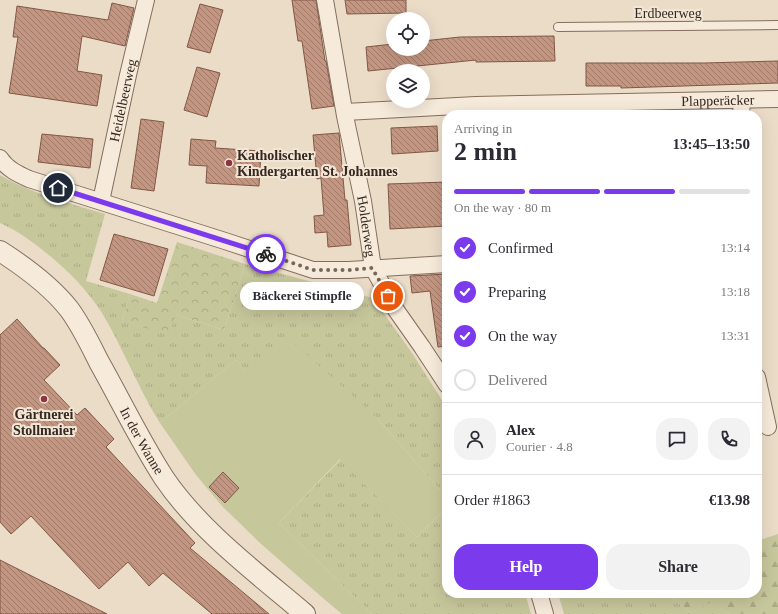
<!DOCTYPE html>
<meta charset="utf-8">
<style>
:root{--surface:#fff;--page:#f2f2f3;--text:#2b2b33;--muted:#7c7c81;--line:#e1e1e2;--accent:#7c3aed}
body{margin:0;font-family:Georgia,serif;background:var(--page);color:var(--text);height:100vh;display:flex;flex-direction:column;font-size:15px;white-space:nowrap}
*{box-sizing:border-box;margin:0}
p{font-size:13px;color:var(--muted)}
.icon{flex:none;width:22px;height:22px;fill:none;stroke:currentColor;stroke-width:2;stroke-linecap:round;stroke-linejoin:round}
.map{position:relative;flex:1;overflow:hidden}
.panel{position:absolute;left:442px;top:110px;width:320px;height:488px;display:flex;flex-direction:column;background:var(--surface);border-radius:16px;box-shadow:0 4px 16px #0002}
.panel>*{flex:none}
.tools{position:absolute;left:386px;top:12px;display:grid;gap:8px}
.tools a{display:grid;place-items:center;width:44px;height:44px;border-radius:50%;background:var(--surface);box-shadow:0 4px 16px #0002;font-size:20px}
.pin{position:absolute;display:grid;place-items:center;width:34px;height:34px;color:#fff;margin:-17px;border:2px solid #fff;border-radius:50%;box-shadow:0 1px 4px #0007}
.courier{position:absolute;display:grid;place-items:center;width:40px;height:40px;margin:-20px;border:3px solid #7c3aed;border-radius:50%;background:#fff;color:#222;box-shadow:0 1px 5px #0007}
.bubble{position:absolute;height:28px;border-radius:14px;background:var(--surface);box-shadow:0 4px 16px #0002;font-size:13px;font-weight:600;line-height:28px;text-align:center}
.head em{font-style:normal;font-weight:600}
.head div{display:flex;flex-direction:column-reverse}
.head{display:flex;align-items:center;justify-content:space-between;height:68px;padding:0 12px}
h1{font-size:26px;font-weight:600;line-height:30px}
.bar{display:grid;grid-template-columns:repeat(4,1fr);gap:6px 4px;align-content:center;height:48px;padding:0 12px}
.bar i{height:5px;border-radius:3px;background:var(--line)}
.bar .current{background:var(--accent)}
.bar p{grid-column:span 4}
.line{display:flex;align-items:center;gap:10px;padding:0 12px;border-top:1px solid var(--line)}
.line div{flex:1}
.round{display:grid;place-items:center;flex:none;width:42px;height:42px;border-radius:16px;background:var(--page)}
ol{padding:0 12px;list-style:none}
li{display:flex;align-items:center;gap:12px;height:44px}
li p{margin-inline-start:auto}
li .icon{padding:4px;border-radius:50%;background:var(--accent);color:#fff;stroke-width:4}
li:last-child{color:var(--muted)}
li i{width:22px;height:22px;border:2px solid var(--line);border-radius:50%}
.action{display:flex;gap:8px;margin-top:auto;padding:8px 12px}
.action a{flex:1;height:46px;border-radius:16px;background:var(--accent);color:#fff;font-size:16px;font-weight:600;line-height:46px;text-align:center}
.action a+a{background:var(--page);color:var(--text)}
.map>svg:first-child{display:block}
.grass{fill:url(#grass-tufts)}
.forest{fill:url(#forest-firs)}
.park{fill:url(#park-crowns)}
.garden{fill:#c7c79c}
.building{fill:url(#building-back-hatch);stroke:#815746}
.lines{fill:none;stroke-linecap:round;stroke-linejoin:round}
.service-casing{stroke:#846e5e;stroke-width:10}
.minor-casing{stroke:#846e5e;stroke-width:18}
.tertiary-casing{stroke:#846e5e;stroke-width:22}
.service{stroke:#f6eada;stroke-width:8}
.minor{stroke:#f6eada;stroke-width:16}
.tertiary{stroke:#f6eada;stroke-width:20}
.done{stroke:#75675a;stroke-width:4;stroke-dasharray:0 7.2}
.route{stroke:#7c3aed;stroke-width:5}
.poi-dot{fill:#8d343f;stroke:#f2e7d6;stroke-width:1.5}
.labels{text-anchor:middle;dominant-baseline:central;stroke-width:4;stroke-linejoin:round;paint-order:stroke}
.street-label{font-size:14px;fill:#362820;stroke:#f2e7d6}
.poi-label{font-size:14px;font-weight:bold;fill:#362820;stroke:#f2e7d6;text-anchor:start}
</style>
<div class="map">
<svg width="778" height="614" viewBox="0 0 778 614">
<defs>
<pattern id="grass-tufts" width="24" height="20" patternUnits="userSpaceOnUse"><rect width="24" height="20" fill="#c7c79c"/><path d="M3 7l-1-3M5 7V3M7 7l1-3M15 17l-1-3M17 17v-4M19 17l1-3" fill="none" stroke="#acab86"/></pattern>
<pattern id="forest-firs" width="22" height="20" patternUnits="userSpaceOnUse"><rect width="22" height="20" fill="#c7c79c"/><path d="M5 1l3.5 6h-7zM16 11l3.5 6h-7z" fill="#acab86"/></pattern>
<pattern id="park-crowns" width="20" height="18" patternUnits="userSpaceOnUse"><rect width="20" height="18" fill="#c7c79c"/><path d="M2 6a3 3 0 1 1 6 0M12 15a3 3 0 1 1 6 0" fill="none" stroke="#acab86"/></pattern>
<pattern id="building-back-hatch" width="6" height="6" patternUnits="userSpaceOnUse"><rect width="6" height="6" fill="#c49681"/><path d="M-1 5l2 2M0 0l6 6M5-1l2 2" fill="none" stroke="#a07a69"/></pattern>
</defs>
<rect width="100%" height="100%" fill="#eadcc7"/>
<g class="grass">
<path d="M0 175C32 194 69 203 105 214L86 281 130 294 122 321 176 315 224 330 245 264 373 298 412 353 447 408V498L377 418 247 372 236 360 160 423C138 388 123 348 102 313 82 281 49 253 19 233 13 229 6 226 0 223Z"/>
<polygon points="341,459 417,537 447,507 447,593 525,593 531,614 372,614 279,523"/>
<polygon points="558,593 666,593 691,613 711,601 730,614 564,614"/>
</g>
<polygon class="forest" points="778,534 778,614 730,614 711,602 691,613 666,593 757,593 757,541"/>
<polygon class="park" points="177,242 245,264 224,330 176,315 169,335 122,321 130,294 157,303"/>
<polygon class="garden" points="286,336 377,418 447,498 447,507 417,537 340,459 279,523 372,614 342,614 324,599 260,543 223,507 196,475 160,423 236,360 247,372"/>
<g class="building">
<polygon points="292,0 316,0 325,61 326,61 334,106 312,109 302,41 298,41"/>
<polygon points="345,0 406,0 406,13 347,14"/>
<polygon points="112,3 134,8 125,46 82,36 77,71 102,75 97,106 9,93 18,37 13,37 17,6 108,20"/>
<polygon points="200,4 223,10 210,53 187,47"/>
<polygon points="554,36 555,61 476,62 476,60 368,71 366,47 393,44 393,49 423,49 423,41 460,37"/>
<polygon points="778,61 778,83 621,88 621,86 586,86 586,63 704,63"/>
<polygon points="197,67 220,73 207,117 184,110"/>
<polygon points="141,119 164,122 154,191 131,188"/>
<polygon points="437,126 438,151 392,154 391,128"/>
<polygon points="339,133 345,200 347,200 351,245 328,247 327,232 315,233 314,216 324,215 321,178 317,179 313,135"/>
<polygon points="42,134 93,139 90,168 38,162"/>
<polygon points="191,139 216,141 215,148 261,151 259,186 206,183 207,166 189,165"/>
<polygon points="447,182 447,226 390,229 388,184"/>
<polygon points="114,234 168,249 154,296 100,280"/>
<polygon points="447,274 447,346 438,347 430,291 412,293 410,276"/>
<polygon points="17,319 43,348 44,348 60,365 44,380 77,415 85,408 114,439 106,447 195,543 190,548 269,614 212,614 163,573 149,586 128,562 99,589 31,516 11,534 0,522 0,335"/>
<polygon points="223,472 239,488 225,503 209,487"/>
<polygon points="0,560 107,614 0,614"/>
</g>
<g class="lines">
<g class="service-casing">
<polyline id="service" points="558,27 778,25"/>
</g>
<g class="minor-casing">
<g id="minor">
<path id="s1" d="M325 0 345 116 363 201 373 268 396 310 422 347 447 385"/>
<path id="s2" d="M345 112 476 105 778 99"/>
<polyline points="741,115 742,100"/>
<path d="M0 158C7 169 18 174 29 179L225 241 313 270H349L447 264"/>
<path id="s3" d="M101 201 128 75 146 0"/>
<polyline points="757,377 768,427"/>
<polyline points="539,593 545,614"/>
</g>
</g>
<g class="tertiary-casing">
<g id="tertiary">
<path id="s4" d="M0 251C25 267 50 285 69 309 81 325 90 344 99 362 121 401 140 441 164 478 199 530 258 574 305 614"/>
</g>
</g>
<use href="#service" class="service"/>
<use href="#minor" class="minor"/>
<use href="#tertiary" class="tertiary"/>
</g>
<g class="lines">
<polyline class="done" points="266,254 313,270 349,270 372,268 388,296"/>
<polyline class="route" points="58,188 266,254"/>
</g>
<g class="poi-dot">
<circle cx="229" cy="163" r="4"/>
<circle cx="44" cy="399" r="4"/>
</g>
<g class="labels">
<g class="street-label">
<text x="668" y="13">Erdbeerweg</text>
<text stroke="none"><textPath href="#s3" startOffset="103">Heidelbeerweg</textPath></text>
<text stroke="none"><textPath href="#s2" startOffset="373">Plapperäcker</textPath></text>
<text stroke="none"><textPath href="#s1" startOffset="230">Holderweg</textPath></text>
<text stroke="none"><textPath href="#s4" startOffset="241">In der Wanne</textPath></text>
</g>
<g class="poi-label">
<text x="237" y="155">Katholischer<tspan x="237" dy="16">Kindergarten St. Johannes</tspan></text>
<text x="44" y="414" text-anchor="middle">Gärtnerei<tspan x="44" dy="16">Stollmaier</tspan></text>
</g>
</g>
</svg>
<div class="tools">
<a><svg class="icon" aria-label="locate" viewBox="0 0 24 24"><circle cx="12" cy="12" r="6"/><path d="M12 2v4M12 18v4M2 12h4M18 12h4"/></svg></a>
<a><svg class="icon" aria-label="layers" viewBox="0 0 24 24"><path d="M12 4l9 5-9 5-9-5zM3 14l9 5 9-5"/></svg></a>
</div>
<div class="pin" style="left:388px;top:296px;background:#ea580c"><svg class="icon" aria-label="bag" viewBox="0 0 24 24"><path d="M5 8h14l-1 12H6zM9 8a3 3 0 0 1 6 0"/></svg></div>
<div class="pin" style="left:58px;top:188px;background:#1f2937"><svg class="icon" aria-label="home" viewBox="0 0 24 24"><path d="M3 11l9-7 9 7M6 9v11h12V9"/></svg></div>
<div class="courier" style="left:266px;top:254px"><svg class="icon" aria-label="bike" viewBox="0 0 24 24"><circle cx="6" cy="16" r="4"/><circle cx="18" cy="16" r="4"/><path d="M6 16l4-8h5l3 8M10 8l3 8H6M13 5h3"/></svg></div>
<div class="bubble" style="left:240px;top:282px;width:124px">Bäckerei Stimpfle</div>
<section class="panel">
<div class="head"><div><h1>2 min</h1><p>Arriving in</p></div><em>13:45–13:50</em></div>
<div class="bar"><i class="current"></i><i class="current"></i><i class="current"></i><i></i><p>On the way · 80 m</p></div>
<ol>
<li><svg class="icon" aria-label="check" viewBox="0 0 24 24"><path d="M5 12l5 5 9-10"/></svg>Confirmed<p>13:14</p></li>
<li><svg class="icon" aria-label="check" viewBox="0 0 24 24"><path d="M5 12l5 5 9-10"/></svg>Preparing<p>13:18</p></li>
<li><svg class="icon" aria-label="check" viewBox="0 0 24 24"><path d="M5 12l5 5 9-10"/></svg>On the way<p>13:31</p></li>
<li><i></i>Delivered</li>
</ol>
<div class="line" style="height:72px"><a class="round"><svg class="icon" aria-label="person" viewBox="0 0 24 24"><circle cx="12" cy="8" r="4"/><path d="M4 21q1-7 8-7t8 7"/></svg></a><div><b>Alex</b><p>Courier · 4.8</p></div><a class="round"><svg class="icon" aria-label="chat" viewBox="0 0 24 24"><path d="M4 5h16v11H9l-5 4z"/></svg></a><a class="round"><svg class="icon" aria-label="phone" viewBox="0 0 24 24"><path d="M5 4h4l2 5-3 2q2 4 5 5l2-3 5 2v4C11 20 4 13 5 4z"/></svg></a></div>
<div class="line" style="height:52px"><div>Order #1863</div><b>€13.98</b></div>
<div class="action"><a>Help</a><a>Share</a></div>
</section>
</div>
